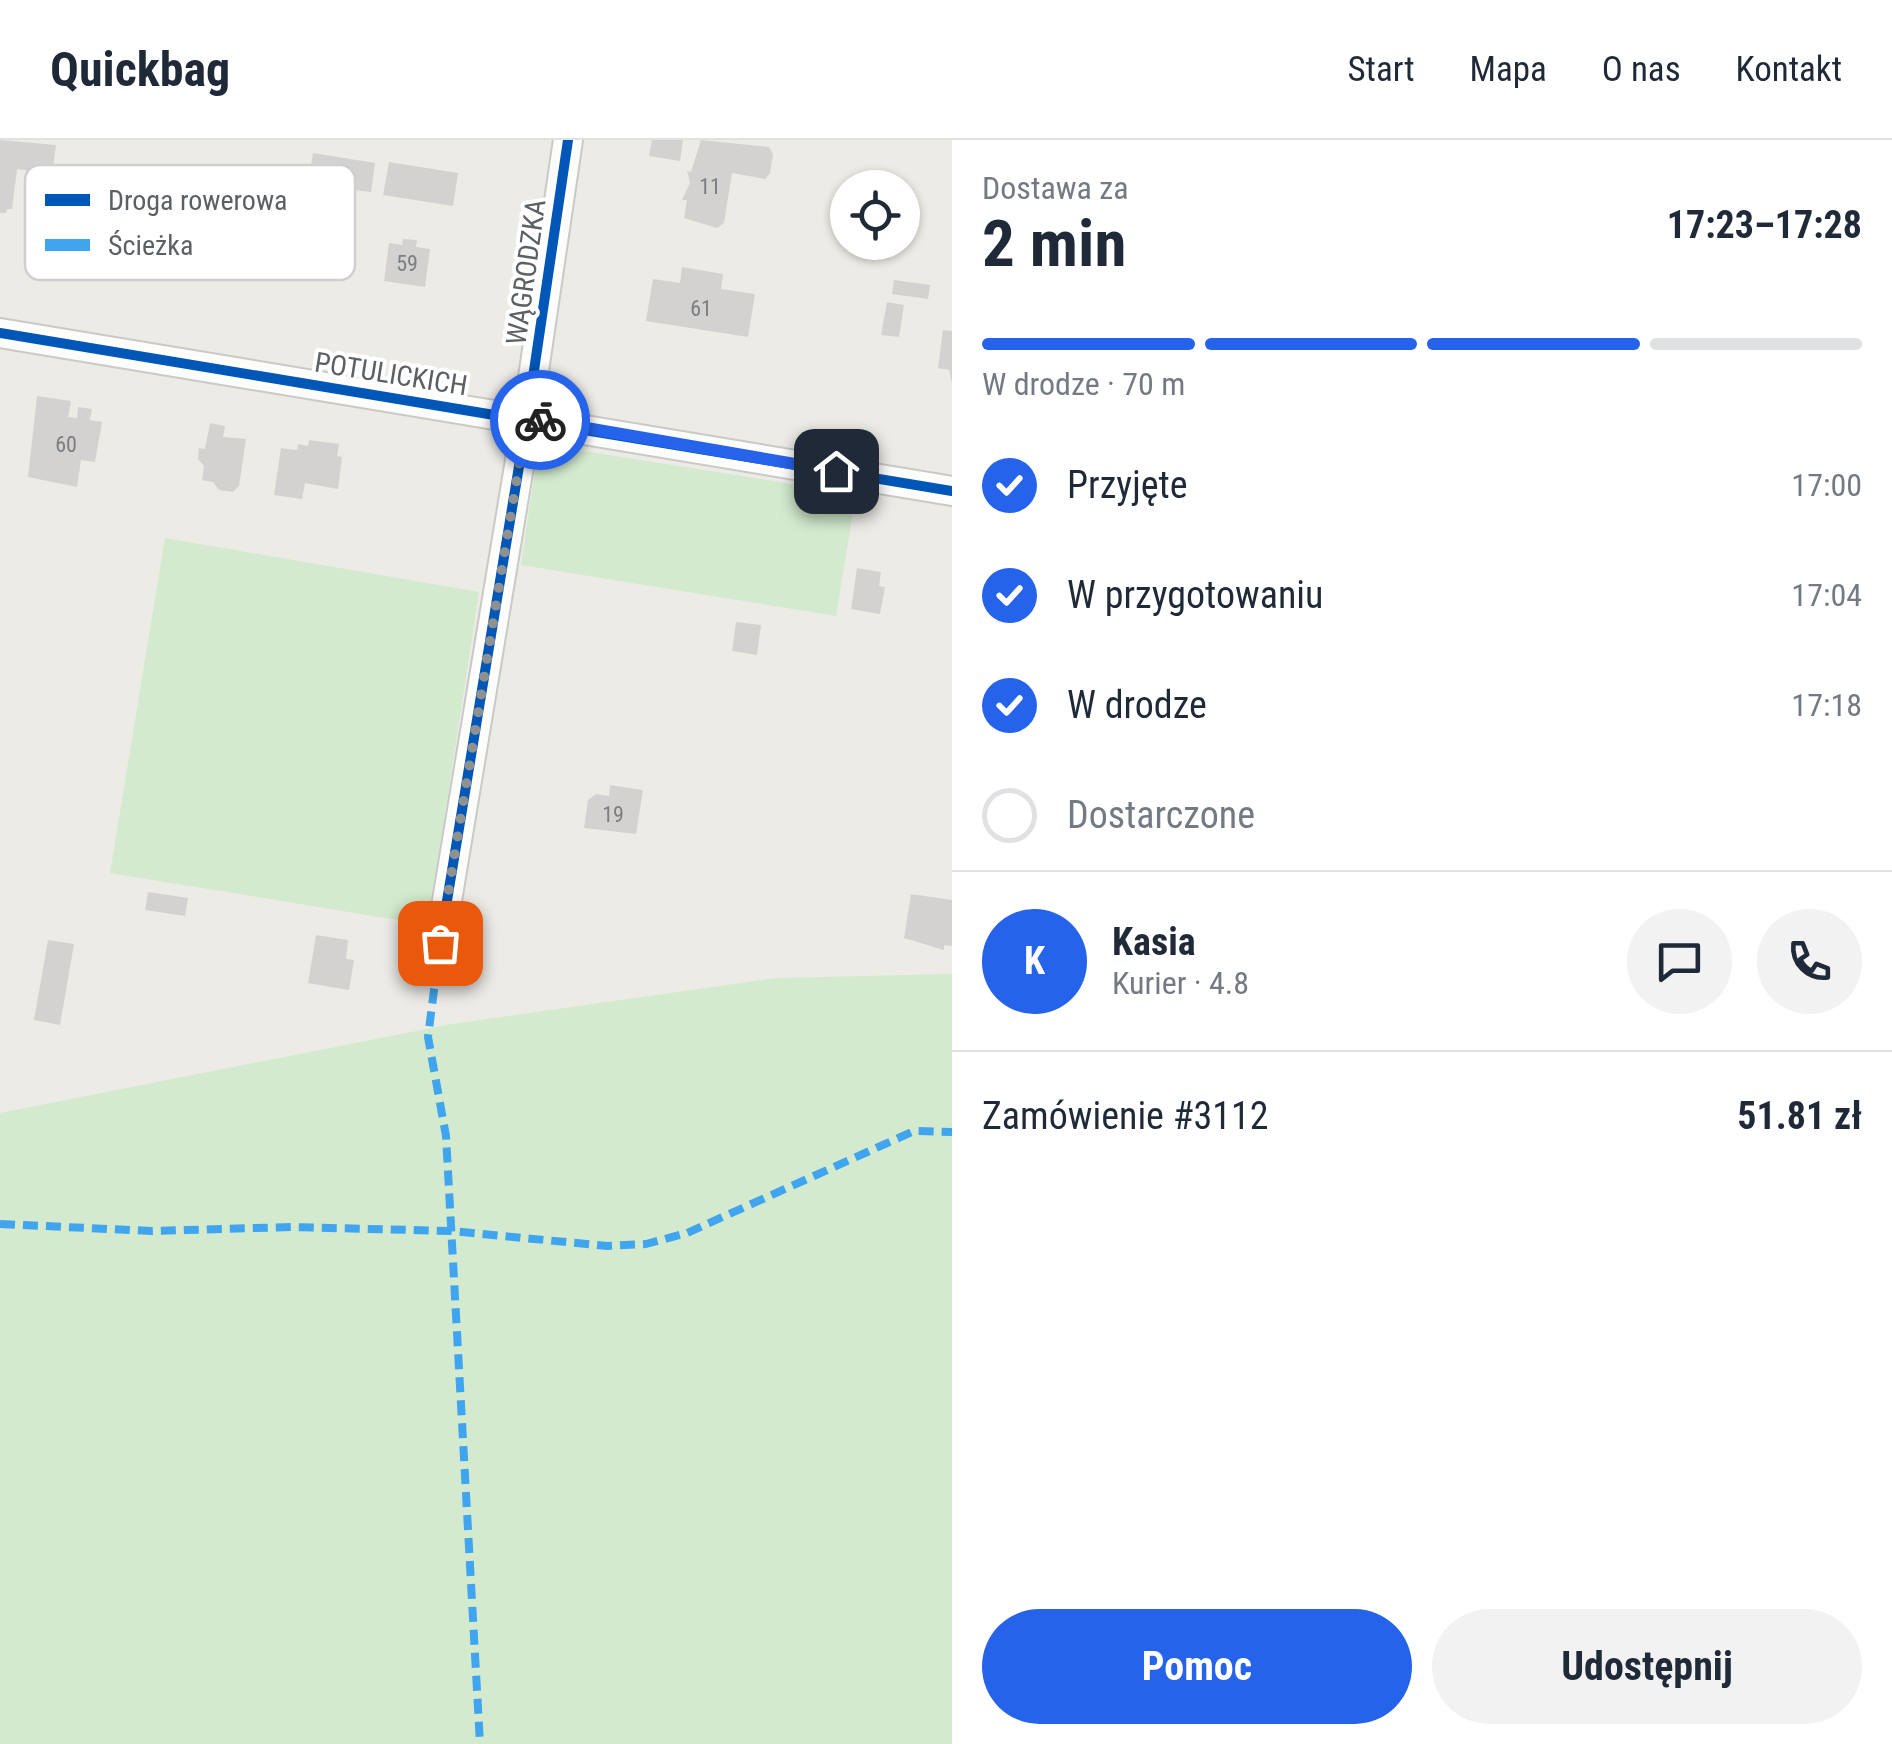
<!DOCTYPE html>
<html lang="pl">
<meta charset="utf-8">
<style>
:root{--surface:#fff;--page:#f2f2f3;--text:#1f2937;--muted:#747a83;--line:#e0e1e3;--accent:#2563eb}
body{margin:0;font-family:"Roboto Condensed",sans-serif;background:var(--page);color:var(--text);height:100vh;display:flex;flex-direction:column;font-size:38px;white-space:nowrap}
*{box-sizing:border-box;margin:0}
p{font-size:32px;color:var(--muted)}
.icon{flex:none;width:55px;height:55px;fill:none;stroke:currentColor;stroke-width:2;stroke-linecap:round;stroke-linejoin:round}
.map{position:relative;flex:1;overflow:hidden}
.panel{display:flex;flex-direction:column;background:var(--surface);width:940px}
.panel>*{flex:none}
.tools{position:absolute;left:830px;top:30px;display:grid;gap:20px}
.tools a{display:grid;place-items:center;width:90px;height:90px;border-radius:50%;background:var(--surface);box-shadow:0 2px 8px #0004;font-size:50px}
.pin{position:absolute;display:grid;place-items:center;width:85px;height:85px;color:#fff;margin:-42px;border-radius:20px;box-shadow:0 5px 15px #0006}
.courier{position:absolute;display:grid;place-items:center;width:100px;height:100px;margin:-50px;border:8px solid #2563eb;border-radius:50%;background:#fff;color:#222;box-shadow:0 2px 12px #0007}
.overview em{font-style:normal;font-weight:700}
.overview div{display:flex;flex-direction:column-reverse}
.overview{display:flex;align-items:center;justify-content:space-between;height:170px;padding:0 30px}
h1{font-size:65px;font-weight:700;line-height:75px}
.bar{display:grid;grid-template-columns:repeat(4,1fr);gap:15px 10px;align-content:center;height:120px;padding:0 30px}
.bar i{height:12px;border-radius:8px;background:var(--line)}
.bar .on{background:var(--accent)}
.bar p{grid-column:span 4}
.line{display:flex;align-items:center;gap:25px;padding:0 30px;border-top:2px solid var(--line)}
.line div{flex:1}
.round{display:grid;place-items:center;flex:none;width:105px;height:105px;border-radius:52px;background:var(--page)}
ol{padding:0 30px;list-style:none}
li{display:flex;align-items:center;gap:30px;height:110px}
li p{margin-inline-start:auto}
li .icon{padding:10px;border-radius:50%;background:var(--accent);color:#fff;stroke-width:4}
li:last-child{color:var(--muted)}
li i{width:55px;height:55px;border:5px solid var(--line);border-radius:50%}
.button{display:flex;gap:20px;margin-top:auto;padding:20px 30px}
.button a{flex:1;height:115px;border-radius:60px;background:var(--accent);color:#fff;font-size:40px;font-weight:700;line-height:115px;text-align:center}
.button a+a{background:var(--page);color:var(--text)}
header{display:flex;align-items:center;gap:60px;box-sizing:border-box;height:140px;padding:0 50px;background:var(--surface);border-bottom:2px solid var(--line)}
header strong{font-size:48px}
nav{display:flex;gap:55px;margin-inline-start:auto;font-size:35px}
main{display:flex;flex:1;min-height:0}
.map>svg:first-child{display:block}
.green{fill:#d3eacf}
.building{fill:#d4d2d0}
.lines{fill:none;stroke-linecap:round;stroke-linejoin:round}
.street-casing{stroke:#c9c9c8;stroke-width:32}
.street{stroke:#fcfcfb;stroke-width:28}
.quiet{stroke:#40a5ee;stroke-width:8;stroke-dasharray:15 8;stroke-linecap:butt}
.cycleway-casing{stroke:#fff;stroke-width:16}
.cycleway{stroke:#0057b8;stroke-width:10}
.done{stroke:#8e9192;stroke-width:10;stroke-dasharray:0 18}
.route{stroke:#2563eb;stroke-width:12}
.labels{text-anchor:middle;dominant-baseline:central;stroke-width:8;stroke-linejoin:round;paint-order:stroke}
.number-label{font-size:22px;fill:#7a7e81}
.street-label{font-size:28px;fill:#5b6065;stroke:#fff}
.key{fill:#fff;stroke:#cecfd1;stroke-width:2.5}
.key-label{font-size:28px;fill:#5b6065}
</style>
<header>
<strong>Quickbag</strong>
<nav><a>Start</a><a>Mapa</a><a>O nas</a><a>Kontakt</a></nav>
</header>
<main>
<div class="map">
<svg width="952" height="1604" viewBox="0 0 952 1604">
<rect width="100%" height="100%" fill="#ecebe6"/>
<g class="green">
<polygon points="539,304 856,354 836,476 521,425"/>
<polygon points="165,398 479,452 428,785 110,733"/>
<polygon points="952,834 952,1604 0,1604 0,973 452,884 777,838"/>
</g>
<g class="building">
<polygon points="0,0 56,5 52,34 17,29 12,69 7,69 6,73 0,73"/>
<polygon points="652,0 683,0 680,21 649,16"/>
<polygon points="701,0 769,7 773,14 770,33 765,39 732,33 724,83 717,88 684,78 687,60 682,60 690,43 687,31 691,32"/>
<polygon points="313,13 375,23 371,52 347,49 348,39 325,35 324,40 309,38"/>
<polygon points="389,22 458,33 453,66 383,55"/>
<polygon points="403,99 417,100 416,107 430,109 425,147 384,141 389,103 402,105"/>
<polygon points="682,127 723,134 721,149 755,154 748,197 646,181 653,139 680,143"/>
<polygon points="894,140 930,145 928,159 892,154"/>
<polygon points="887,162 904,165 899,197 881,195"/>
<polygon points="943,190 952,191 952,243 949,230 938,228"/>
<polygon points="37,256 71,261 68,277 77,278 78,267 92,269 90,280 102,282 95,322 81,320 77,347 28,337"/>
<polygon points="210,283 225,286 223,297 246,299 239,346 233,352 219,350 213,342 202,340 204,326 198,319 199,308 205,309"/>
<polygon points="309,300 339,304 337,316 342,317 338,349 305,343 302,359 274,355 281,308 297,310 298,304 308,306"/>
<polygon points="857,428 881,432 879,446 885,447 880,474 851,469"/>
<polygon points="736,482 761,485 757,515 732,511"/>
<polygon points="610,645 643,650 636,694 584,688 588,660 596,654 609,656"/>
<polygon points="148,752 188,758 185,776 145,770"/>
<polygon points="911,754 952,760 952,806 944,805 944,810 904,798"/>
<polygon points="316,795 348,800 346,819 354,820 349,850 308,843"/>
<polygon points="48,800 74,804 60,885 34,880"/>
</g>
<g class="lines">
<g class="street-casing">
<g id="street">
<polyline points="0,193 952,351"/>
<polyline points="440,803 527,278 568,0"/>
</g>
</g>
<use href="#street" class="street"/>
<g class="quiet">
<polyline points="440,803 428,897 446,996 480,1604"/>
<polyline points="0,1084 152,1091 292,1087 451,1091 607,1106 646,1104 687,1093 914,991 952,992"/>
</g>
<g class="cycleway-casing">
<g id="cycleway">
<polyline points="0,193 952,351"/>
<polyline points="440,803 527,278 568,0"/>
</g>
</g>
<use href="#cycleway" class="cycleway"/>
</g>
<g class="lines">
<polyline class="done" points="440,803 527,278 540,280"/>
<polyline class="route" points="540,280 836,331"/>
</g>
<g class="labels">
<g class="number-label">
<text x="710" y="46">11</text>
<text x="407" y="123">59</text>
<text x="701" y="168">61</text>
<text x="66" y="304">60</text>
<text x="613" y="674">19</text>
</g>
<g class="street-label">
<text transform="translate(526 132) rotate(-82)">WĄGRODZKA</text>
<text transform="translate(391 234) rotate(9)">POTULICKICH</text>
</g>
</g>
<rect x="25" y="25" width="330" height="115" rx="15" class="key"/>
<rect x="45" y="54" width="45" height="12" fill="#0057b8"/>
<rect x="45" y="99" width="45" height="12" fill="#40a5ee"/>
<g class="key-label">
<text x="108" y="70">Droga rowerowa</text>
<text x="108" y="115">Ścieżka</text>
</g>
</svg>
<div class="tools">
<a><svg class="icon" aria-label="locate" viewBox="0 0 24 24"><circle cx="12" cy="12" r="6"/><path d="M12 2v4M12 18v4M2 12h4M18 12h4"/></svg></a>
</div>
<div class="pin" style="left:440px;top:803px;background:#ea580c"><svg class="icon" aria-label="bag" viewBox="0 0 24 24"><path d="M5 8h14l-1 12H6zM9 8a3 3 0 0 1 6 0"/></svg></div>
<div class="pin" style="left:836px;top:331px;background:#1f2937"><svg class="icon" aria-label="home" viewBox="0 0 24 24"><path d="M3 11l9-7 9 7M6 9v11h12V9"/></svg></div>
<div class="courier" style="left:540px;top:280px"><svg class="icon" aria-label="bike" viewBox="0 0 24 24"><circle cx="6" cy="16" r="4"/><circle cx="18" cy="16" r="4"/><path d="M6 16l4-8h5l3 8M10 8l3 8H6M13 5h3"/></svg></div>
</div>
<section class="panel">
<div class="overview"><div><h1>2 min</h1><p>Dostawa za</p></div><em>17:23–17:28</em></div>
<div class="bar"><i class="on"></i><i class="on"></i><i class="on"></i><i></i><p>W drodze · 70 m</p></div>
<ol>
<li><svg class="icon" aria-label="check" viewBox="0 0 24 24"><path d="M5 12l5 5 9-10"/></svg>Przyjęte<p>17:00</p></li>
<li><svg class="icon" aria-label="check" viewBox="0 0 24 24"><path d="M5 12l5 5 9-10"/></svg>W przygotowaniu<p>17:04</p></li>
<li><svg class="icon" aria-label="check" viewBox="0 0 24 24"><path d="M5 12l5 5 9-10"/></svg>W drodze<p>17:18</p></li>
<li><i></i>Dostarczone</li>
</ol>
<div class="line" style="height:180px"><b class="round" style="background:var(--accent);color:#fff">K</b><div><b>Kasia</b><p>Kurier · 4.8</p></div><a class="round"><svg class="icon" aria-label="chat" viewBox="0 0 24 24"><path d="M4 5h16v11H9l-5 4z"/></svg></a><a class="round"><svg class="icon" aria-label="phone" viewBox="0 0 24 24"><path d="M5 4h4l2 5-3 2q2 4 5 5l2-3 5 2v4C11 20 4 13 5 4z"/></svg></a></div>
<div class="line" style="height:130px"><div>Zamówienie #3112</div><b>51.81 zł</b></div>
<div class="button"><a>Pomoc</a><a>Udostępnij</a></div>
</section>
</main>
